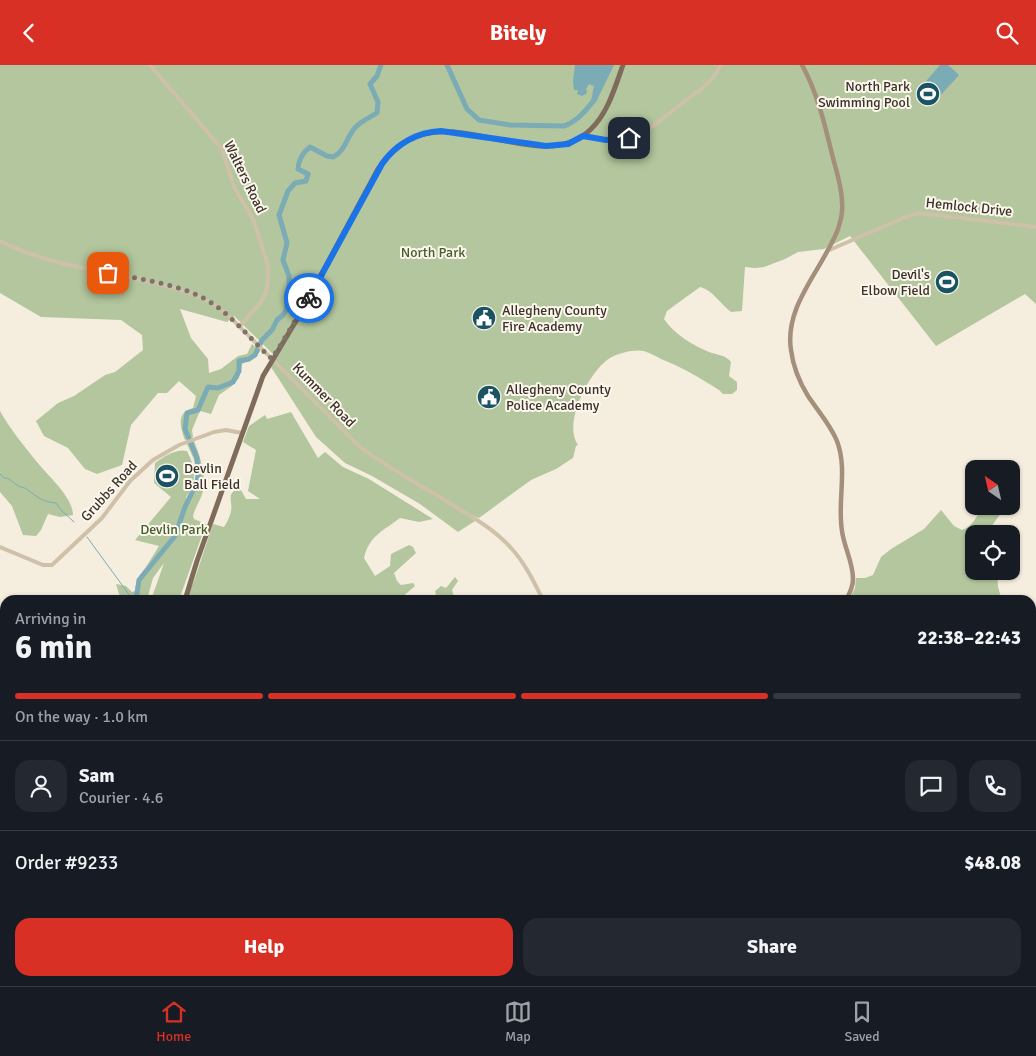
<!DOCTYPE html>
<meta charset="utf-8">
<style>
:root{--surface:#171b24;--page:#242831;--text:#f1f3f6;--muted:#9ea1a6;--line:#363941;--accent:#d93025}
body{margin:0;font-family:Signika,sans-serif;background:var(--page);color:var(--text);height:100vh;display:flex;flex-direction:column;font-size:19px;white-space:nowrap}
*{box-sizing:border-box;margin:0}
p{font-size:16px;color:var(--muted)}
.icon{flex:none;width:28px;height:28px;fill:none;stroke:currentColor;stroke-width:2;stroke-linecap:round;stroke-linejoin:round}
.map{position:relative;flex:1;overflow:hidden}
.sheet{position:absolute;left:0px;top:530px;width:1036px;height:391px;display:flex;flex-direction:column;background:var(--surface);border-radius:15px 15px 0 0;box-shadow:0 1px 4px #0004}
.sheet>*{flex:none}
.needle{width:32px;rotate:326deg}
.tools{position:absolute;left:965px;top:395px;display:grid;gap:10px}
.tools a{display:grid;place-items:center;width:55px;height:55px;border-radius:10px;background:var(--surface);box-shadow:0 1px 4px #0004;font-size:25px}
.pin{position:absolute;display:grid;place-items:center;width:42px;height:42px;color:#fff;margin:-21px;border-radius:10px;box-shadow:0 2px 8px #0006}
.courier{position:absolute;display:grid;place-items:center;width:50px;height:50px;margin:-25px;border:4px solid #1a73e8;border-radius:50%;background:#fff;color:#222;box-shadow:0 1px 6px #0007}
.summary em{font-style:normal;font-weight:700}
.summary div{display:flex;flex-direction:column-reverse}
.summary{display:flex;align-items:center;justify-content:space-between;height:85px;padding:0 15px}
h1{font-size:32px;font-weight:700;line-height:38px}
.bar{display:grid;grid-template-columns:repeat(4,1fr);gap:8px 5px;align-content:center;height:60px;padding:0 15px}
.bar i{height:6px;border-radius:4px;background:var(--line)}
.bar .current{background:var(--accent)}
.bar p{grid-column:span 4}
.line{display:flex;align-items:center;gap:12px;padding:0 15px;border-top:1px solid var(--line)}
.line div{flex:1}
.round{display:grid;place-items:center;flex:none;width:52px;height:52px;border-radius:15px;background:var(--page)}
.primary-button{display:flex;gap:10px;margin-top:auto;padding:10px 15px}
.primary-button a{flex:1;height:58px;border-radius:15px;background:var(--accent);color:#fff;font-size:20px;font-weight:700;line-height:58px;text-align:center}
.primary-button a+a{background:var(--page);color:var(--text)}
header{display:flex;justify-content:space-between;align-items:center;height:65px;padding:0 15px;background:var(--accent);color:#fff;font-size:22px;font-weight:700}
.dock{display:flex;justify-content:space-around;align-items:center;height:70px;border-top:1px solid var(--line);background:var(--surface);font-size:14px;color:var(--muted)}
.dock a{display:grid;justify-items:center;gap:2px}
.dock .current{color:var(--accent)}
.map>svg:first-child{display:block}
.green{fill:#b3c69d}
.water{fill:#7babb5}
.lines{fill:none;stroke-linecap:round;stroke-linejoin:round}
.stream{stroke:#7babb5;stroke-width:1}
.river{stroke:#7babb5;stroke-width:5}
.tertiary{stroke:#cfc0a9;stroke-width:4}
.secondary{stroke:#a38f7a;stroke-width:4.5}
.primary{stroke:#7f6b59;stroke-width:5}
.trunk{stroke:#6e5c4c;stroke-width:5.5}
.done{stroke:#7d7469;stroke-width:5;stroke-dasharray:0 9}
.route{stroke:#1a73e8;stroke-width:6}
.labels{text-anchor:middle;dominant-baseline:central;stroke-width:4;stroke-linejoin:round;paint-order:stroke}
.poi-label{font-size:14px;fill:#3c322a;stroke:#fcf7ed;text-anchor:start}
.street-label{font-size:14px;fill:#3c322a;stroke:#fcf7ed}
.park-label{font-size:14px;fill:#435d2b;stroke:#fcf7ed}
</style>
<header><svg class="icon" aria-label="back" viewBox="0 0 24 24"><path d="M15 5l-7 7 7 7"/></svg>Bitely<svg class="icon" aria-label="search" viewBox="0 0 24 24"><circle cx="10" cy="10" r="6"/><path d="M15 15l6 6"/></svg></header>
<div class="map">
<svg width="1036" height="921" viewBox="0 0 1036 921">
<rect width="100%" height="100%" fill="#f5eedf"/>
<g class="green">
<path d="M0 0H1036V239L1025 229 936 281 850 171 824 184 798 187 785 194 764 202 755 203 745 202 742 246 731 247C719 238 714 226 700 222L667 246 664 254C675 270 691 279 709 287 717 290 726 290 731 297L729 311 737 317V325L732 329H723L719 325C700 313 682 302 661 294 656 291 650 288 644 286 634 284 619 288 610 293 590 305 562 358 578 380L576 381 573 393 556 404 531 415 479 453 472 450 469 452 475 456 458 467 420 439 372 411 345 398 316 372 271 302 276 292 234 251 227 257 180 244 191 273 208 294 209 308 221 304 238 291 247 289 252 279 260 286 253 294 242 299 239 313 232 321 219 330 211 349 200 346 192 365 193 372 185 375C182 367 177 353 185 347 187 345 190 344 193 343L196 331 179 316 167 328H158L131 360 122 400 97 409 85 404 68 383 44 371 36 356 58 338 74 331 105 310 115 307 143 285 142 270 121 255 41 252 0 228Z"/>
<path d="M0 346C10 364 24 381 37 397 48 411 73 432 73 450L60 452 48 449 41 465 36 471 23 470 12 441 0 427Z"/>
<path d="M291 347 318 393 325 387 343 402 369 414 433 454 419 457 400 453C383 466 369 471 364 493L375 511 390 501 391 489 409 480 413 482 416 488 394 508 397 516 401 520 413 518 415 521 401 533 402 535H185L194 516 213 459 224 462C227 457 230 452 231 446 233 437 226 430 237 424L241 425 246 434H260L248 426 256 385 243 377 249 361 265 350 267 354Z"/>
<path d="M194 376C200 391 206 409 203 426 201 435 195 442 193 451L194 454 206 459 179 535H151L164 498 153 513 147 535H121L116 519 126 521 132 527 135 526 137 514 146 502 159 481 135 475 171 432 154 418 155 398C163 392 177 383 187 386 196 403 197 417 186 432L187 435C203 411 198 403 187 379Z"/>
<path d="M983 441H1006L986 469H974V506H997L998 522 1002 535H849L855 523 856 513H865L873 510 881 492 891 484 924 464 941 445 954 461 962 465C973 462 977 450 983 441Z"/>
<polygon points="455,512 458,516 452,525 455,535 430,535 436,530 435,526 441,521 446,523"/>
<polygon points="1036,544 1036,707 1031,710 1031,557"/>
<polygon points="0,624 5,624 5,718 0,727"/>
<polygon points="1031,716 1036,723 1036,792 1031,797"/>
<polygon points="5,882 5,916 84,916 85,921 0,921 0,884"/>
</g>
<g class="water">
<polygon points="575,0 614,0 596,37 592,39 591,36 594,21 589,19 586,24 587,28 582,31 577,29 578,25 574,25 573,16"/>
<polygon points="940,0 948,0 959,10 930,42 915,29"/>
</g>
<g class="lines">
<g class="stream">
<path d="M0 409 4 413C10 413 12 417 17 420 20 423 25 422 28 425 37 432 43 437 56 438L61 445 74 457"/>
<polyline points="87,472 133,535"/>
<polyline points="0,635 5,638"/>
<polyline points="0,857 5,855"/>
<polyline points="0,866 0,869"/>
</g>
<g class="river">
<path d="M447 0 467 44 479 55 510 60 564 61C577 57 587 44 595 34"/>
<path d="M136 535 139 515 175 471 185 442 197 417 198 410 197 393 185 364 187 348 198 345 208 322 218 323 233 317 239 306V296L249 294 255 290 262 275 272 265 277 255 283 250 286 245 289 227V211L283 195 287 178 279 150 288 126 295 118 306 116 308 109 298 104C298 96 303 87 310 82L327 91 333 92C345 86 346 74 354 64 360 56 369 53 377 48L378 37 370 19 377 11 381 0"/>
</g>
<g class="tertiary">
<polyline points="150,0 222,84 234,122 254,156 268,201 268,215 266,227 261,237 240,261"/>
<path d="M583 71C602 78 626 76 645 67L701 24 712 14 721 0"/>
<path d="M0 176C43 198 91 204 137 214 164 220 190 225 214 240 221 244 228 251 235 257L359 381C389 404 424 422 456 442 476 454 496 466 511 483 525 498 534 517 543 535"/>
<polyline points="827,186 908,151 920,148 1036,162"/>
<polyline points="0,482 43,500 52,500 102,453 130,416 153,395 179,380 214,367 226,365 242,368"/>
<polyline points="0,727 5,718"/>
<polyline points="1031,837 1036,836"/>
<polyline points="930,921 934,916"/>
</g>
<g class="secondary">
<path d="M802 0C818 29 825 61 833 93 837 108 842 123 842 138 843 146 841 155 838 164 823 204 784 240 791 285 793 301 800 318 808 331 818 346 830 359 837 376 848 405 837 436 842 466 844 482 853 497 853 514 853 522 850 528 846 535"/>
<polyline points="662,921 662,916"/>
</g>
<g class="primary">
<path d="M185 535 197 496 263 311 299 251 378 104C434 16 536 119 591 64 608 48 615 22 623 0"/>
<polyline points="38,921 42,916"/>
</g>
<g class="trunk">
<polyline points="0,884 5,882"/>
<polyline points="71,916 72,921"/>
</g>
</g>
<g class="lines">
<path class="done" d="M108 208C143 215 186 219 216 241 237 256 253 277 272 294L309 233"/>
<path class="route" d="M309 233 382 99C396 79 417 67 441 66L546 81 568 79 583 71 606 75 629 73"/>
</g>
<defs>
<g id="stadium-disc" transform="scale(1.25)"><circle r="9.5" fill="#1a5362" stroke="#fcf7ed"/><path d="M0-5a6.5 5 0 1 0 0 10a6.5 5 0 1 0 0-10ZM-3.5-1.8h7v3.6h-7Z" fill="#fff"/></g>
<g id="civic-disc" transform="scale(1.25)"><circle r="9.5" fill="#1a5362" stroke="#fcf7ed"/><path d="M-.6-6.5H3V-4.5H.6V-3L4-1V1h2V6H-6V1h2V-1L-.6-3ZM-1.2 2.5V6h2.4V2.5Z" fill="#fff"/></g>
</defs>
<g fill-rule="evenodd">
<use href="#stadium-disc" x="928" y="29"/>
<use href="#stadium-disc" x="947" y="217"/>
<use href="#civic-disc" x="484" y="253"/>
<use href="#civic-disc" x="489" y="332"/>
<use href="#stadium-disc" x="167" y="411"/>
</g>
<g class="labels">
<g class="poi-label">
<text x="910" y="21" text-anchor="end">North Park<tspan x="910" dy="16">Swimming Pool</tspan></text>
<text x="930" y="209" text-anchor="end">Devil's<tspan x="930" dy="16">Elbow Field</tspan></text>
<text x="502" y="245">Allegheny County<tspan x="502" dy="16">Fire Academy</tspan></text>
<text x="506" y="324">Allegheny County<tspan x="506" dy="16">Police Academy</tspan></text>
<text x="184" y="403">Devlin<tspan x="184" dy="16">Ball Field</tspan></text>
</g>
<g class="street-label">
<text transform="translate(245 112) rotate(64)">Walters Road</text>
<text transform="translate(969 142) rotate(6)">Hemlock Drive</text>
<text transform="translate(324 330) rotate(46)">Kummer Road</text>
<text transform="translate(109 426) rotate(-48)">Grubbs Road</text>
</g>
<g class="park-label">
<text x="433" y="187">North Park</text>
<text x="174" y="464">Devlin Park</text>
</g>
</g>
</svg>
<div class="tools">
<a><svg class="needle" viewBox="-14 -14 28 28"><path d="M0-13l5 13h-10z" fill="#e53935"/><path d="M0 13l5-13h-10z" fill="#9ea1a6"/></svg></a>
<a><svg class="icon" aria-label="locate" viewBox="0 0 24 24"><circle cx="12" cy="12" r="6"/><path d="M12 2v4M12 18v4M2 12h4M18 12h4"/></svg></a>
</div>
<div class="pin" style="left:108px;top:208px;background:#ea580c"><svg class="icon" aria-label="bag" viewBox="0 0 24 24"><path d="M5 8h14l-1 12H6zM9 8a3 3 0 0 1 6 0"/></svg></div>
<div class="pin" style="left:629px;top:73px;background:#1f2937"><svg class="icon" aria-label="home" viewBox="0 0 24 24"><path d="M3 11l9-7 9 7M6 9v11h12V9"/></svg></div>
<div class="courier" style="left:309px;top:233px"><svg class="icon" aria-label="bike" viewBox="0 0 24 24"><circle cx="6" cy="16" r="4"/><circle cx="18" cy="16" r="4"/><path d="M6 16l4-8h5l3 8M10 8l3 8H6M13 5h3"/></svg></div>
<section class="sheet">
<div class="summary"><div><h1>6 min</h1><p>Arriving in</p></div><em>22:38–22:43</em></div>
<div class="bar"><i class="current"></i><i class="current"></i><i class="current"></i><i></i><p>On the way · 1.0 km</p></div>
<div class="line" style="height:90px"><a class="round"><svg class="icon" aria-label="person" viewBox="0 0 24 24"><circle cx="12" cy="8" r="4"/><path d="M4 21q1-7 8-7t8 7"/></svg></a><div><b>Sam</b><p>Courier · 4.6</p></div><a class="round"><svg class="icon" aria-label="chat" viewBox="0 0 24 24"><path d="M4 5h16v11H9l-5 4z"/></svg></a><a class="round"><svg class="icon" aria-label="phone" viewBox="0 0 24 24"><path d="M5 4h4l2 5-3 2q2 4 5 5l2-3 5 2v4C11 20 4 13 5 4z"/></svg></a></div>
<div class="line" style="height:65px"><div>Order #9233</div><b>$48.08</b></div>
<div class="primary-button"><a>Help</a><a>Share</a></div>
</section>
</div>
<nav class="dock">
<a class="current"><svg class="icon" aria-label="home" viewBox="0 0 24 24"><path d="M3 11l9-7 9 7M6 9v11h12V9"/></svg>Home</a>
<a><svg class="icon" aria-label="map" viewBox="0 0 24 24"><path d="M3 6l6-2 6 2 6-2v14l-6 2-6-2-6 2zM9 4v14M15 6v14"/></svg>Map</a>
<a><svg class="icon" aria-label="saved" viewBox="0 0 24 24"><path d="M7 4h10v16l-5-4-5 4z"/></svg>Saved</a>
</nav>
